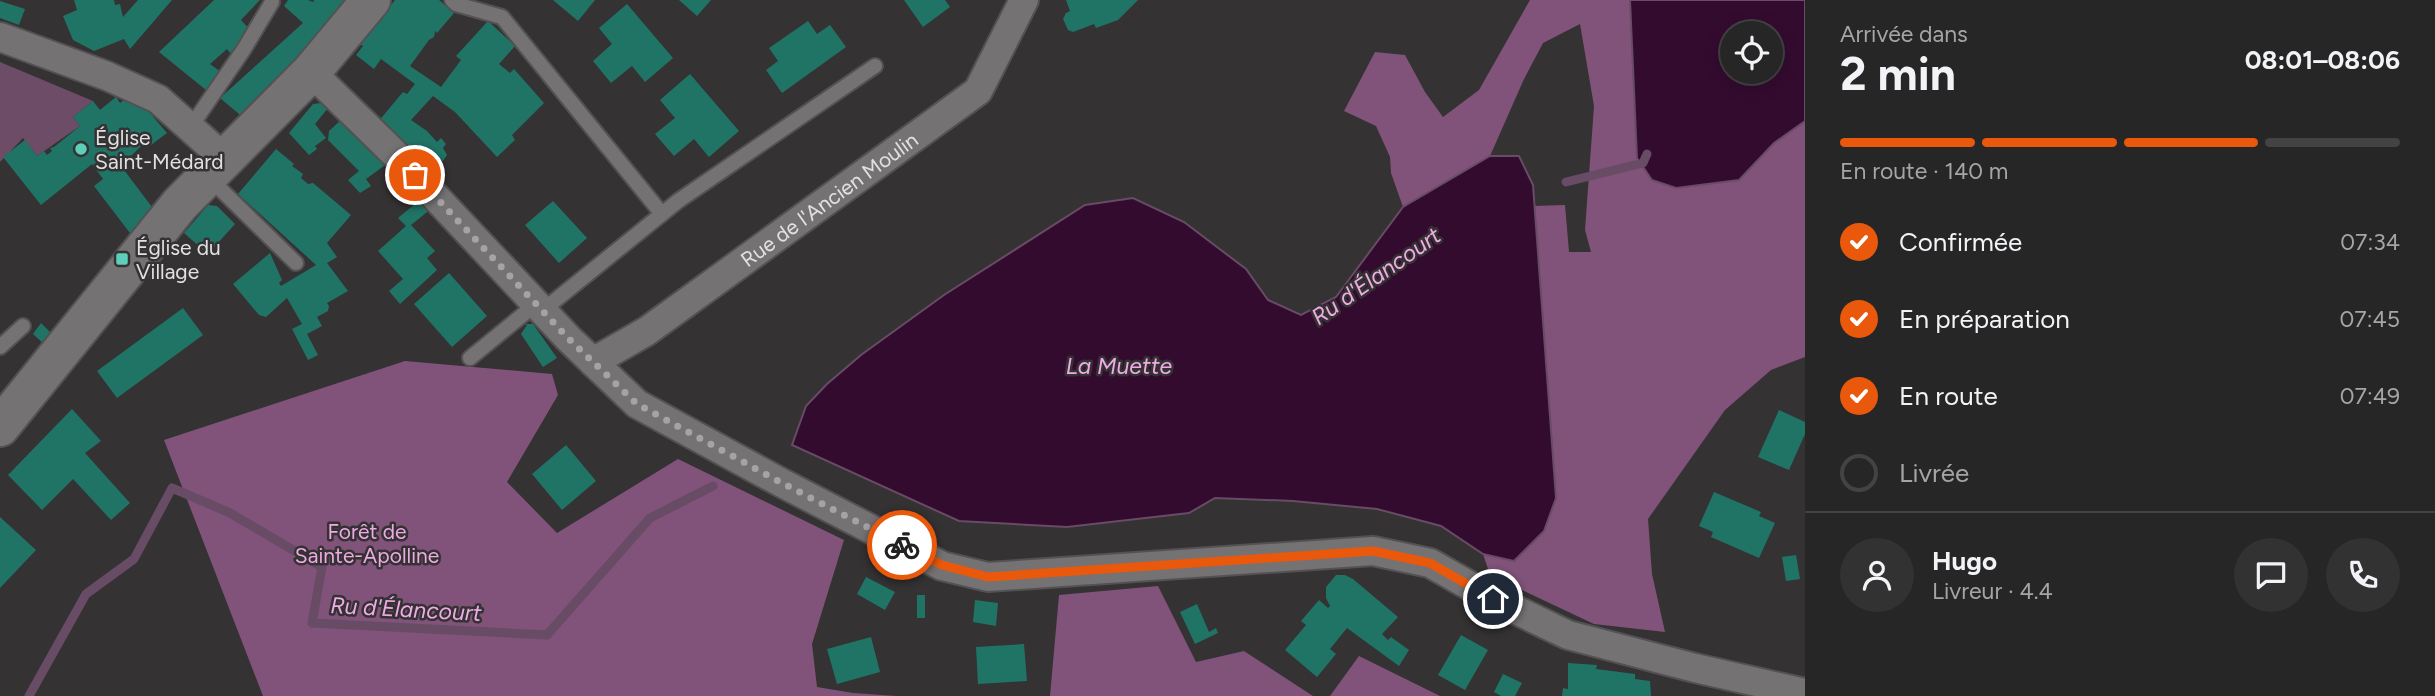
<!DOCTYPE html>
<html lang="fr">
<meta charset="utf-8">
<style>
:root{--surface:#272626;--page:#333232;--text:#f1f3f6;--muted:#a4a5a7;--line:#434343;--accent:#ea580c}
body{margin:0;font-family:Figtree,sans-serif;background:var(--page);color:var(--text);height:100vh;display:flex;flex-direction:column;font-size:26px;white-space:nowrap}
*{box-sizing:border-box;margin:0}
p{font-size:23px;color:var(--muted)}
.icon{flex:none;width:38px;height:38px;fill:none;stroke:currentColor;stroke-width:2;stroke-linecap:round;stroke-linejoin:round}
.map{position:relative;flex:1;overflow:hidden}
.drawer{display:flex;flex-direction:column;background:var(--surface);width:630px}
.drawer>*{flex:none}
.buttons{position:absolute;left:1720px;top:21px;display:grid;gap:14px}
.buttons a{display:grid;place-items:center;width:63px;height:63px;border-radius:50%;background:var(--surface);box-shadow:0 4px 18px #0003,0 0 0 2px var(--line);font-size:35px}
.pin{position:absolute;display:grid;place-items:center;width:60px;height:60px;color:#fff;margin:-30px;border:4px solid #fff;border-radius:50%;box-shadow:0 2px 7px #0007}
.courier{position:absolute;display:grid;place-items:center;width:70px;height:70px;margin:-35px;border:5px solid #ea580c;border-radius:50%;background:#fff;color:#222;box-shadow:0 2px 9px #0007}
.overview em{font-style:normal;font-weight:700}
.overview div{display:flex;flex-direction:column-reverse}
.overview{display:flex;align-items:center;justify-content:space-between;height:119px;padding:0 35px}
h1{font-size:46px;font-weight:700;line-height:52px}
.bar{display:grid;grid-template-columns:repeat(4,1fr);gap:10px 7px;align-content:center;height:84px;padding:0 35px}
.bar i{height:9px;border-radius:5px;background:var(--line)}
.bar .current{background:var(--accent)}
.bar p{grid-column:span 4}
.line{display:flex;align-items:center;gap:18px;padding:0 35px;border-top:2px solid var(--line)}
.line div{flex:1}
.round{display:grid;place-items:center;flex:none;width:74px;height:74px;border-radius:37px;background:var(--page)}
ol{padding:0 35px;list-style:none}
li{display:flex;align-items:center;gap:21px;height:77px}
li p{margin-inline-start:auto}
li .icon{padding:7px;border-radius:50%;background:var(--accent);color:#fff;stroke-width:4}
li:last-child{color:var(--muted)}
li i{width:38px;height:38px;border:4px solid var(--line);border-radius:50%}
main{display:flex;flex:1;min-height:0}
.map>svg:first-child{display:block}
.green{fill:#6c4c67}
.forest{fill:#81537a}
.water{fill:#330b2f;stroke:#684b65;stroke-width:2;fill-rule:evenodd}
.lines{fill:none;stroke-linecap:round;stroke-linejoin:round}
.stream{stroke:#684b65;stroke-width:9}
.building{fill:#207466}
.lane-casing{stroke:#535153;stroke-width:18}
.street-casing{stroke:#535153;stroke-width:32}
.secondary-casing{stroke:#535153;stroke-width:42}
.lane{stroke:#757274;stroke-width:14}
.street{stroke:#757274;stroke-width:28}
.secondary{stroke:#757274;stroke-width:38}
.done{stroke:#a5a3a5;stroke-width:7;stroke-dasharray:0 12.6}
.route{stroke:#ea580c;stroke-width:9}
.poi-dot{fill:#5dceb9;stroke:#343233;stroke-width:2.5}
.labels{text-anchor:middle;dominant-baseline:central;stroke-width:5;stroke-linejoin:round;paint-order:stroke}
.poi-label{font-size:21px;fill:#e2e0e2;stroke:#343233;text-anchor:start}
.street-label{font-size:21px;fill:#e2e0e2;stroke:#343233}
.park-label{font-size:21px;fill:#efa9e4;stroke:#343233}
.water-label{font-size:23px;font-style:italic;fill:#f0aae6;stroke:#343233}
</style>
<main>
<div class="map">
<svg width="1805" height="696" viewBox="0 0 1805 696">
<rect width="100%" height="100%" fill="#343233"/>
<polygon class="green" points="0,62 93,101 73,117 80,126 37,156 23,138 0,162"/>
<g class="forest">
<polygon points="1530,0 1630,0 1637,158 1739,180 1774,143 1805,121 1805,357 1771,370 1725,410 1648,519 1652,574 1665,632 1594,624 1490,575 1483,554 1515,561 1556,498 1534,206 1565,205 1569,252 1591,252 1585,230 1594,106 1580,24 1543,43 1524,79 1490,156 1403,207 1391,173 1390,157 1376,126 1344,111 1375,52 1405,55 1425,92 1443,117 1479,90"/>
<polygon points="405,361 552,374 558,395 507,482 557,533 678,459 844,540 812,644 817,687 853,693 896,696 263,696 164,440"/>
<polygon points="1158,586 1196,662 1244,651 1313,696 1050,696 1059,595"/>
<polygon points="1359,656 1440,696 1330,696"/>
</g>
<g class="water">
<path d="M1630 0H1805V121L1774 143 1739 180 1676 188 1652 180 1637 158ZM1771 33V72H1732V33Z"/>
<polygon points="1490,156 1519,156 1533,185 1556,498 1544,531 1514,561 1483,554 1441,526 1377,509 1293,501 1215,498 1189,513 1067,527 959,521 792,445 806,406 827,384 861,355 944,295 1085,205 1133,198 1184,222 1246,269 1268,300 1301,315 1336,297 1403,207"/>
</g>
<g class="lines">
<g class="stream">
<polyline points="1566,182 1643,163 1647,154"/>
<polyline points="29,696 86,594 134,559 172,488 230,513 322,567 312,623 547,635 650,518 713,486"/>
</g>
</g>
<g class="building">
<polygon points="74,0 114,0 115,5 120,4 123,17 138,0 172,0 130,49 124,39 94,51 73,40 63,16 77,10"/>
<polygon points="214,0 260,0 241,20 252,32 230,53 227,49 210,64 221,72 209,89 206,90 159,52"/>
<polygon points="288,0 308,0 313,2 314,0 359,0 246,120 220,98 303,23 284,6"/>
<polygon points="395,0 439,0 454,13 437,33 435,31 434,37 429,40 410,66 441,87 461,60 456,56 488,21 515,46 499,64 510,73 514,69 544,103 512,135 515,140 497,157 455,112 433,96 411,120 427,131 437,142 441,138 446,144 443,148 447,155 443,161 439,160 426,172 377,123 403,92 407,94 415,84 381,59 374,69 356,55 363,46 360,44"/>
<polygon points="553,0 595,0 578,21"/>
<polygon points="679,0 711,0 697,16"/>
<polygon points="904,0 945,0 950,7 923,27"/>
<polygon points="1066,0 1138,0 1118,20 1096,28 1094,24 1073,32 1068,30 1063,19 1066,13 1070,11"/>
<polygon points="0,1 25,9 19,25 0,18"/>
<polygon points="627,4 673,58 645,82 632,66 611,83 593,61 612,44 599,28"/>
<polygon points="808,21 817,34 830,25 846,47 782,93 766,70 778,61 769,48"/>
<polygon points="690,74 739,131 709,157 694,139 674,156 655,134 675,118 660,100"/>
<polygon points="133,93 167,133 151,145 147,140 121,166 155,211 133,237 94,186 103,179 92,164 41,205 3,157 25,140 37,156 44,151 47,155 52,151 50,148 54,147 80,126 73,117 93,101 100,110 116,97 120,103"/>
<polygon points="321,103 328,108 315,124 326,138 315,146 317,149 309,155 289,133 313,104"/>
<polygon points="341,120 388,163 366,179 371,186 360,193 348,180 359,171 328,140 329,131"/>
<polygon points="276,149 294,164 292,166 303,174 301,178 308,184 313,183 351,215 327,243 337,257 327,263 348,291 327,303 329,306 328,311 317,317 322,326 307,334 318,355 308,360 292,329 302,324 287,298 266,317 259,315 233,284 270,253 282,280 279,283 281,286 316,265 238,194"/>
<polygon points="421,199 431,209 411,225 435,251 427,258 437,270 400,304 389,291 403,279 378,251 406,226 398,218"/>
<polygon points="553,201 587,238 559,263 525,225"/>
<polygon points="208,205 217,206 235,224 208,254 184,233"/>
<polygon points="449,273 487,316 452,347 414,304"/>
<polygon points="183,308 203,335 117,398 97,371"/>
<polygon points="41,323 54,336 46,346 33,334"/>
<polygon points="525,324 533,324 557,358 543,367 521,334 527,325"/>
<polygon points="72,409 101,441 85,453 130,503 111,520 73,479 42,510 8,475"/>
<polygon points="1779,410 1805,422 1805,434 1789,470 1758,457"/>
<polygon points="566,445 596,481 562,510 532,474"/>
<polygon points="1714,492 1761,512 1759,516 1775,523 1759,558 1711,537 1713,532 1699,526"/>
<polygon points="0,517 36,550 0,588"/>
<polygon points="1796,555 1800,579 1786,581 1782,557"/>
<polygon points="1336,575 1345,575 1353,579 1398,617 1382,634 1388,640 1391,637 1409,650 1399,666 1347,628 1330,649 1336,654 1317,677 1285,650 1306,625 1301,621 1319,600 1328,608 1330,606 1326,598 1326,587"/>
<polygon points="866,577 895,592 885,610 857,594"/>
<rect x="917" y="595" width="8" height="23"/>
<polygon points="975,600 998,603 996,626 973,622"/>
<polygon points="1197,604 1209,632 1216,628 1218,633 1195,644 1180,612"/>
<polygon points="1461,635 1488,650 1465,690 1438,675"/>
<polygon points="871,637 880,672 837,684 827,649"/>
<polygon points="1024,644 1027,681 978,684 976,647"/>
<polygon points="1568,663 1597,665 1596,669 1635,674 1635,679 1650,681 1651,696 1562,696 1563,688 1568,689"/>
<polygon points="1503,674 1522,683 1515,696 1501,696 1494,692"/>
</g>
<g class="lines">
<g class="lane-casing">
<g id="lane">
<polyline points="452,0 456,4 502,17 662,214"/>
<polyline points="190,128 244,49 272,2"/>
<polyline points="208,177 296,263"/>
<polyline points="542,311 678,201 875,66"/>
<polyline points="0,347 23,326"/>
<polyline points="470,358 536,304"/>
</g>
</g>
<g class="street-casing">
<g id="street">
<polyline points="0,37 107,76 158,99 224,158"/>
<polyline points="311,72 398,157 568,338 637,404 782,483 942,566 988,577 1373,551 1430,563 1493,599 1568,635 1695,668 1805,693"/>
<path id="s1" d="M593 362 647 331 978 91 1024 0"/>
</g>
</g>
<g class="secondary-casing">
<polyline id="secondary" points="0,427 180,204 311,72 371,0"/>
</g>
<use href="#lane" class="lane"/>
<use href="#street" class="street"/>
<use href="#secondary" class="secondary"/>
</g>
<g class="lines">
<polyline class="done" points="415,175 568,338 637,404 782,483 902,545"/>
<polyline class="route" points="902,545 942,565 988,577 1373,551 1430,563 1493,599"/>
</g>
<g class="poi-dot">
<circle cx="81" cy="149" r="7"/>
<rect x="115" y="252" width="14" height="14" rx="3.5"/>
</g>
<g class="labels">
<g class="poi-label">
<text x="95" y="137">Église<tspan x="95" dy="24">Saint-Médard</tspan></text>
<text x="136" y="247">Église du<tspan x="136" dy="24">Village</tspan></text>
</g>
<g class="street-label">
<text stroke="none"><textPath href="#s1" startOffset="287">Rue de l'Ancien Moulin</textPath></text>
</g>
<g class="park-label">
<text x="367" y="531">Forêt de<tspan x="367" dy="24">Sainte-Apolline</tspan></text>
</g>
<g class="water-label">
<text transform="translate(1376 276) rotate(-35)">Ru d'Élancourt</text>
<text x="1119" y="366">La Muette</text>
<text transform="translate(406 609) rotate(3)">Ru d'Élancourt</text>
</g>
</g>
</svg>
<div class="buttons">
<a><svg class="icon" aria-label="locate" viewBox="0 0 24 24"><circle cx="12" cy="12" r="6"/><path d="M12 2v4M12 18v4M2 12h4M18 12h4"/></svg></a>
</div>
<div class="pin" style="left:415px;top:175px;background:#ea580c"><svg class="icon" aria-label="bag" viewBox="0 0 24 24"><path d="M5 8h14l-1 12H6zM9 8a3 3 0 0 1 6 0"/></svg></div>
<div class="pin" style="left:1493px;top:599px;background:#1f2937"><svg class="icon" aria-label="home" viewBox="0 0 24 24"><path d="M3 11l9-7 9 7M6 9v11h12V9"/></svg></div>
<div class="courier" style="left:902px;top:545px"><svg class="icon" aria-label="bike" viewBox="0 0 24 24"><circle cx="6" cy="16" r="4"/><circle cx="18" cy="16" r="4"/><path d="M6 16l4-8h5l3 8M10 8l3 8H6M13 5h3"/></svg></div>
</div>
<section class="drawer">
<div class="overview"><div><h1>2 min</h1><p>Arrivée dans</p></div><em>08:01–08:06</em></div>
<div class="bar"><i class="current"></i><i class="current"></i><i class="current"></i><i></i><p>En route · 140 m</p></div>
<ol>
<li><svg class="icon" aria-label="check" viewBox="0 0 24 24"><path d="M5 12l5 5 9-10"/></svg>Confirmée<p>07:34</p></li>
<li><svg class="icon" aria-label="check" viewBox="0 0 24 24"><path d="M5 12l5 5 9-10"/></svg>En préparation<p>07:45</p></li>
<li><svg class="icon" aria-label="check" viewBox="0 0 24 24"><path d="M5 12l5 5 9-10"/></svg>En route<p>07:49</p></li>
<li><i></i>Livrée</li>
</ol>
<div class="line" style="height:126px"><a class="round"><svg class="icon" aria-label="person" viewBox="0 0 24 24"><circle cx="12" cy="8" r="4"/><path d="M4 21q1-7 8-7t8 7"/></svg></a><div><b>Hugo</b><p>Livreur · 4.4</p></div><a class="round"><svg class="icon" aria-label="chat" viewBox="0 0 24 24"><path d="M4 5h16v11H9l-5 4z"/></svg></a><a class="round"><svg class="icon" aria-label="phone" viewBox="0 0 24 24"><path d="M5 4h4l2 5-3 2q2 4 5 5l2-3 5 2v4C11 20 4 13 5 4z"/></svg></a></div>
</section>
</main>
